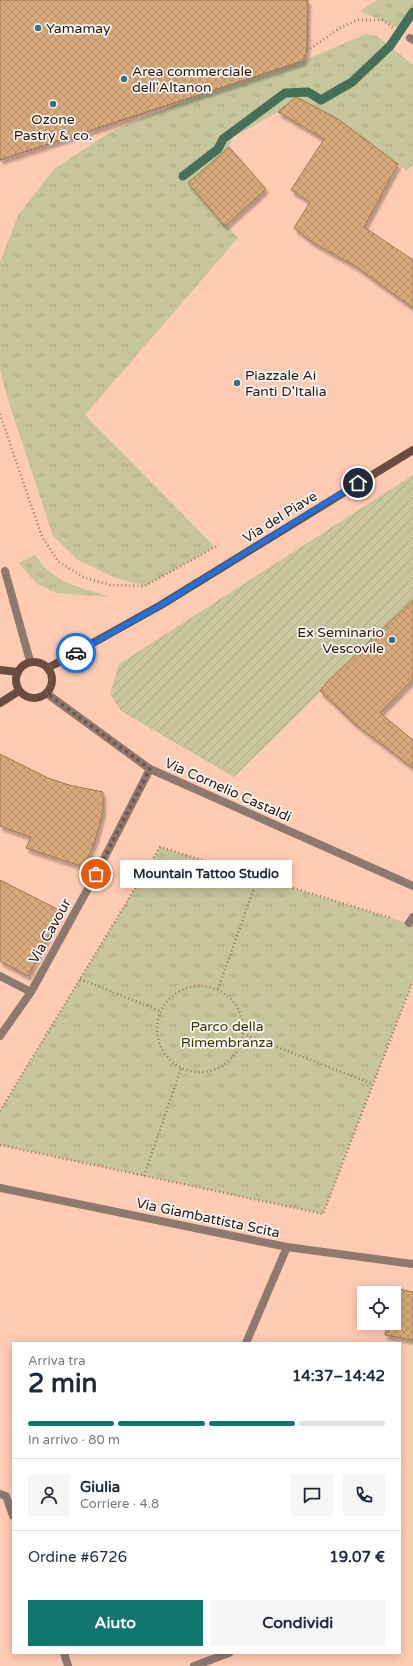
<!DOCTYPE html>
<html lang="it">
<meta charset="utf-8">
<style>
:root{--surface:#fff;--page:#f6f6f7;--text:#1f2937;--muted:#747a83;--line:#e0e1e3;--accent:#0f766e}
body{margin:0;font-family:"Varela Round",sans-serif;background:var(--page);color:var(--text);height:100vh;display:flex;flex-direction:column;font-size:15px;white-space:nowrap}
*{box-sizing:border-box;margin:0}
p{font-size:13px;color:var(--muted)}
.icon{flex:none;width:22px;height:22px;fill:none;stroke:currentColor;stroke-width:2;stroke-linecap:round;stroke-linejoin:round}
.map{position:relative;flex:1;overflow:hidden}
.side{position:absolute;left:12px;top:1342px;width:389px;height:312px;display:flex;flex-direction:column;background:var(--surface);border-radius:0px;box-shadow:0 2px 10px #0003}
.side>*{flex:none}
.buttons{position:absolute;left:357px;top:1286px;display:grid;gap:8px}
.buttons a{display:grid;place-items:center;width:44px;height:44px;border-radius:0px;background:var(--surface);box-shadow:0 2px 10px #0003;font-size:20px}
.pin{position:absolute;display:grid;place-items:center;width:34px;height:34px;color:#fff;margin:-17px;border:2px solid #fff;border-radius:50%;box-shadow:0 1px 4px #0007}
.courier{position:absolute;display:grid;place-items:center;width:40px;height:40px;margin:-20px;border:3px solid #1a73e8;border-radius:50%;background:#fff;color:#222;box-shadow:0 1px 5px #0007}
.bubble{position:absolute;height:28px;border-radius:0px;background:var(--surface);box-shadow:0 2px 10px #0003;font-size:13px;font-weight:700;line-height:28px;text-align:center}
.head em{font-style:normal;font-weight:700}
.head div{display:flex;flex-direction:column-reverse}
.head{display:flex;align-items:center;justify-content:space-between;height:68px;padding:0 16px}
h1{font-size:26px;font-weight:700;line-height:30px}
.bar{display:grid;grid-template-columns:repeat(4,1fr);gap:6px 4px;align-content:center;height:48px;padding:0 16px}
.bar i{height:5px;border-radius:3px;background:var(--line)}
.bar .selected{background:var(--accent)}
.bar p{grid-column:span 4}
.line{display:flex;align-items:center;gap:10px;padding:0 16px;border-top:1px solid var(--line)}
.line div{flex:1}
.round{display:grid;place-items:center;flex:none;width:42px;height:42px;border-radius:0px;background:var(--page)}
.primary-button{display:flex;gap:8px;margin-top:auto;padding:8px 16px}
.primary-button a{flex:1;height:46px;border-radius:0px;background:var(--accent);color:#fff;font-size:16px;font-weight:700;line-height:46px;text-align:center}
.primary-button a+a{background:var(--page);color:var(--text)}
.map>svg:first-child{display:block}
.grass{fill:url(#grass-tufts)}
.garden{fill:url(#garden-furrows)}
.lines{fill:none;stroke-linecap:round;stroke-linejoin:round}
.stream{stroke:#44705a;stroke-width:9}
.building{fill:url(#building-cross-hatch);stroke:#9c7955;filter:url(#shadow)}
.path{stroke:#9c7766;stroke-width:2.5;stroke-dasharray:1 3;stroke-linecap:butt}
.lane{stroke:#8e796f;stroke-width:8}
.street{stroke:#8e796f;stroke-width:8}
.secondary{stroke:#6a4c3f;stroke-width:8}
.done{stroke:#735547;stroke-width:4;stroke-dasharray:0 7.2}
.route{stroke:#1a73e8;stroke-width:5}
.poi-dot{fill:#347087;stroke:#fdf8f5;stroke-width:1.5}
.labels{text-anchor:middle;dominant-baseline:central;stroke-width:3.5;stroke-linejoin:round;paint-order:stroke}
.poi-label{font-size:14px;fill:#28160d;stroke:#fdf8f5;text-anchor:start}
.street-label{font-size:14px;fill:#28160d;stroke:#fdf8f5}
.park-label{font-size:14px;fill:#393601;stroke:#fdf8f5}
</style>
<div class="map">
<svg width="413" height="1666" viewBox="0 0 413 1666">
<defs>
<pattern id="grass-tufts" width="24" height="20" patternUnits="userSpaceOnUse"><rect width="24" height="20" fill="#c6c59c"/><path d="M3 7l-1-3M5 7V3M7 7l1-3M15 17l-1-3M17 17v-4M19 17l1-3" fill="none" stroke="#aaa885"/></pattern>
<pattern id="garden-furrows" width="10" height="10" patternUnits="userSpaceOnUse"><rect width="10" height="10" fill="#c6c59c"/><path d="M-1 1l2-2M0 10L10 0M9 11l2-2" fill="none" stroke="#aaa885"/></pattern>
<pattern id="building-cross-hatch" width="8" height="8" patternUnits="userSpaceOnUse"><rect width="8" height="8" fill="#d8a97a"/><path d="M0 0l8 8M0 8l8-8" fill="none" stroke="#b99168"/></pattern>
<filter id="shadow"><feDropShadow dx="2.5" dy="4.5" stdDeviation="1" flood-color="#0004"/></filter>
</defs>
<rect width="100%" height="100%" fill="#ffcbb3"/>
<g class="grass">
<polygon points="377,0 413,0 413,12 401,29 360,11"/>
<polygon points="366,34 377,36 413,65 413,164 407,171 337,119 296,97 278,112 232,138 229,147 188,183 238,238 85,415 215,547 145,586 116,578 78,560 53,536 6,394 0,367 0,262 18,215 54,169 110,132 193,97 303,61"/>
<path d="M35 555C55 585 78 586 110 597L57 593 37 584 19 563Z"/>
<polygon points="160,847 413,925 413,981 323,1214 0,1145 0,1111"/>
</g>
<polygon class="garden" points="413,475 413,601 234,777 121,711 110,694 119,664"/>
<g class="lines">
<polyline class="stream" points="183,176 218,149 223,139 285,93 308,92 321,100 352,82 390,46 413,12"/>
</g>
<g class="building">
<polygon points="0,0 308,0 307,51 303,61 0,160"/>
<polygon points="296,97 338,119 398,164 364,227 413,260 413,308 355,266 312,242 294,228 310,202 291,190 324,139 278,112"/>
<polygon points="229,147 266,189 225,226 188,183"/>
<polygon points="413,600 413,679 380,713 413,740 413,768 355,724 320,691 328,681"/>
<polygon points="0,754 48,778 69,785 103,792 103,812 95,841 84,867 26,848 31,837 0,826"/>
<polygon points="0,880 61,911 28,976 0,961"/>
<polygon points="393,1288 413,1292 413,1340 385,1335 387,1323 394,1323"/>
</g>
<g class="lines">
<g class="path">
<polyline points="307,51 340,28 357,20 382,20 395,29"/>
<polyline points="0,160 303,61 307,51 308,0"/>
<polyline points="0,414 42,537 59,562 85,578 110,585 145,586 219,545"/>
<polyline points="80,979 160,1011"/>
<circle cx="200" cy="1029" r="43"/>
<polyline points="218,989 258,877"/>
<polyline points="243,1034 373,1084"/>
<polyline points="0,1111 160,847 391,918"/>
<polyline points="0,1145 323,1214 413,981"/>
<polyline points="144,1176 181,1069"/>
</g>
<g class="lane">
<polyline points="410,38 413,40"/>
<polyline points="5,571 30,661"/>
<polyline points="409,923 413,917"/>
</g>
<g class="street">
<polyline points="46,693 150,769 413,886"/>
<polyline points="0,976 31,992"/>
<polyline points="0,1036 31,992 96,874 150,769"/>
<polyline points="0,1188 287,1247 413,1264"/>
<polyline points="246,1343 287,1247"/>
<polyline points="0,1494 6,1496 13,1516"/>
<polyline points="64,1653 68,1666"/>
<polyline points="194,1666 229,1653"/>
</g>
<g class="secondary">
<circle cx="34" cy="680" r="18"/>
<polyline points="48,668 161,605 413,450"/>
<polyline points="0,670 18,672"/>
<polyline points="0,703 19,691"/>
</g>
</g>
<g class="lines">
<polyline class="done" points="76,653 48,668 52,681 46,693 150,769 96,874"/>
<polyline class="route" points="76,653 161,605 358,483"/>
</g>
<g class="poi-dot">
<circle cx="38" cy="28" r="4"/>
<circle cx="124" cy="79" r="4"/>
<circle cx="53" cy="104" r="4"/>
<circle cx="237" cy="383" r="4"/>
<circle cx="392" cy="640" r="4"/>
</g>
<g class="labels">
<g class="poi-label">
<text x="46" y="28">Yamamay</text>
<text x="132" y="71">Area commerciale<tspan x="132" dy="16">dell'Altanon</tspan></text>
<text x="53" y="119" text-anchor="middle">Ozone<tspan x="53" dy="16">Pastry &amp; co.</tspan></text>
<text x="245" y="375">Piazzale Ai<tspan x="245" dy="16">Fanti D'Italia</tspan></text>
<text x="384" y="632" text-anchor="end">Ex Seminario<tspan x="384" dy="16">Vescovile</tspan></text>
</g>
<g class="street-label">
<text transform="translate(280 517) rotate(-32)">Via del Piave</text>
<text transform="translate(228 790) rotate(24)">Via Cornelio Castaldi</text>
<text transform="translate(50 931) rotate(-61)">Via Cavour</text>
<text transform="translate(208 1218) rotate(12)">Via Giambattista Scita</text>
</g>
<g class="park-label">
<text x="227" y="1026">Parco della<tspan x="227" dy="16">Rimembranza</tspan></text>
</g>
</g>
</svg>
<div class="buttons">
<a><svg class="icon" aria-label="locate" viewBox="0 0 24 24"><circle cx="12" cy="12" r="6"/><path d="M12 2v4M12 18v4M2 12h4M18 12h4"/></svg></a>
</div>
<div class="pin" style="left:96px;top:874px;background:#ea580c"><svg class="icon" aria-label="bag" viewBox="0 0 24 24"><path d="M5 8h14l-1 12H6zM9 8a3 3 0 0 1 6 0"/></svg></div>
<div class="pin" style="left:358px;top:483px;background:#1f2937"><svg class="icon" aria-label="home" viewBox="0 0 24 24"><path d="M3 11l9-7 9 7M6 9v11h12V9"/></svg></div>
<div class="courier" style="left:76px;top:653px"><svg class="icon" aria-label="car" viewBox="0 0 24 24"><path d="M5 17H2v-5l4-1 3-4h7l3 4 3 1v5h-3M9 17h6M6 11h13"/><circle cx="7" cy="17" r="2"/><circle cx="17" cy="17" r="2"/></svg></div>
<div class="bubble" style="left:120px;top:860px;width:172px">Mountain Tattoo Studio</div>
<section class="side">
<div class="head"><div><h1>2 min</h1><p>Arriva tra</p></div><em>14:37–14:42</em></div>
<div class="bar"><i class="selected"></i><i class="selected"></i><i class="selected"></i><i></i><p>In arrivo · 80 m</p></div>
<div class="line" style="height:72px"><a class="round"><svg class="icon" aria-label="person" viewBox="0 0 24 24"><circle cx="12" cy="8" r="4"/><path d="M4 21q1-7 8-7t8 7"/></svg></a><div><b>Giulia</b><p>Corriere · 4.8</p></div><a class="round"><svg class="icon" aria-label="chat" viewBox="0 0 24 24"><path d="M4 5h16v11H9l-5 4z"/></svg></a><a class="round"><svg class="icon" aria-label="phone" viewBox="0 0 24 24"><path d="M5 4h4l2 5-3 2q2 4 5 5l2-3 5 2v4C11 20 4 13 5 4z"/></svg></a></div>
<div class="line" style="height:52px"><div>Ordine #6726</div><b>19.07 €</b></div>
<div class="primary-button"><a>Aiuto</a><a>Condividi</a></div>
</section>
</div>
